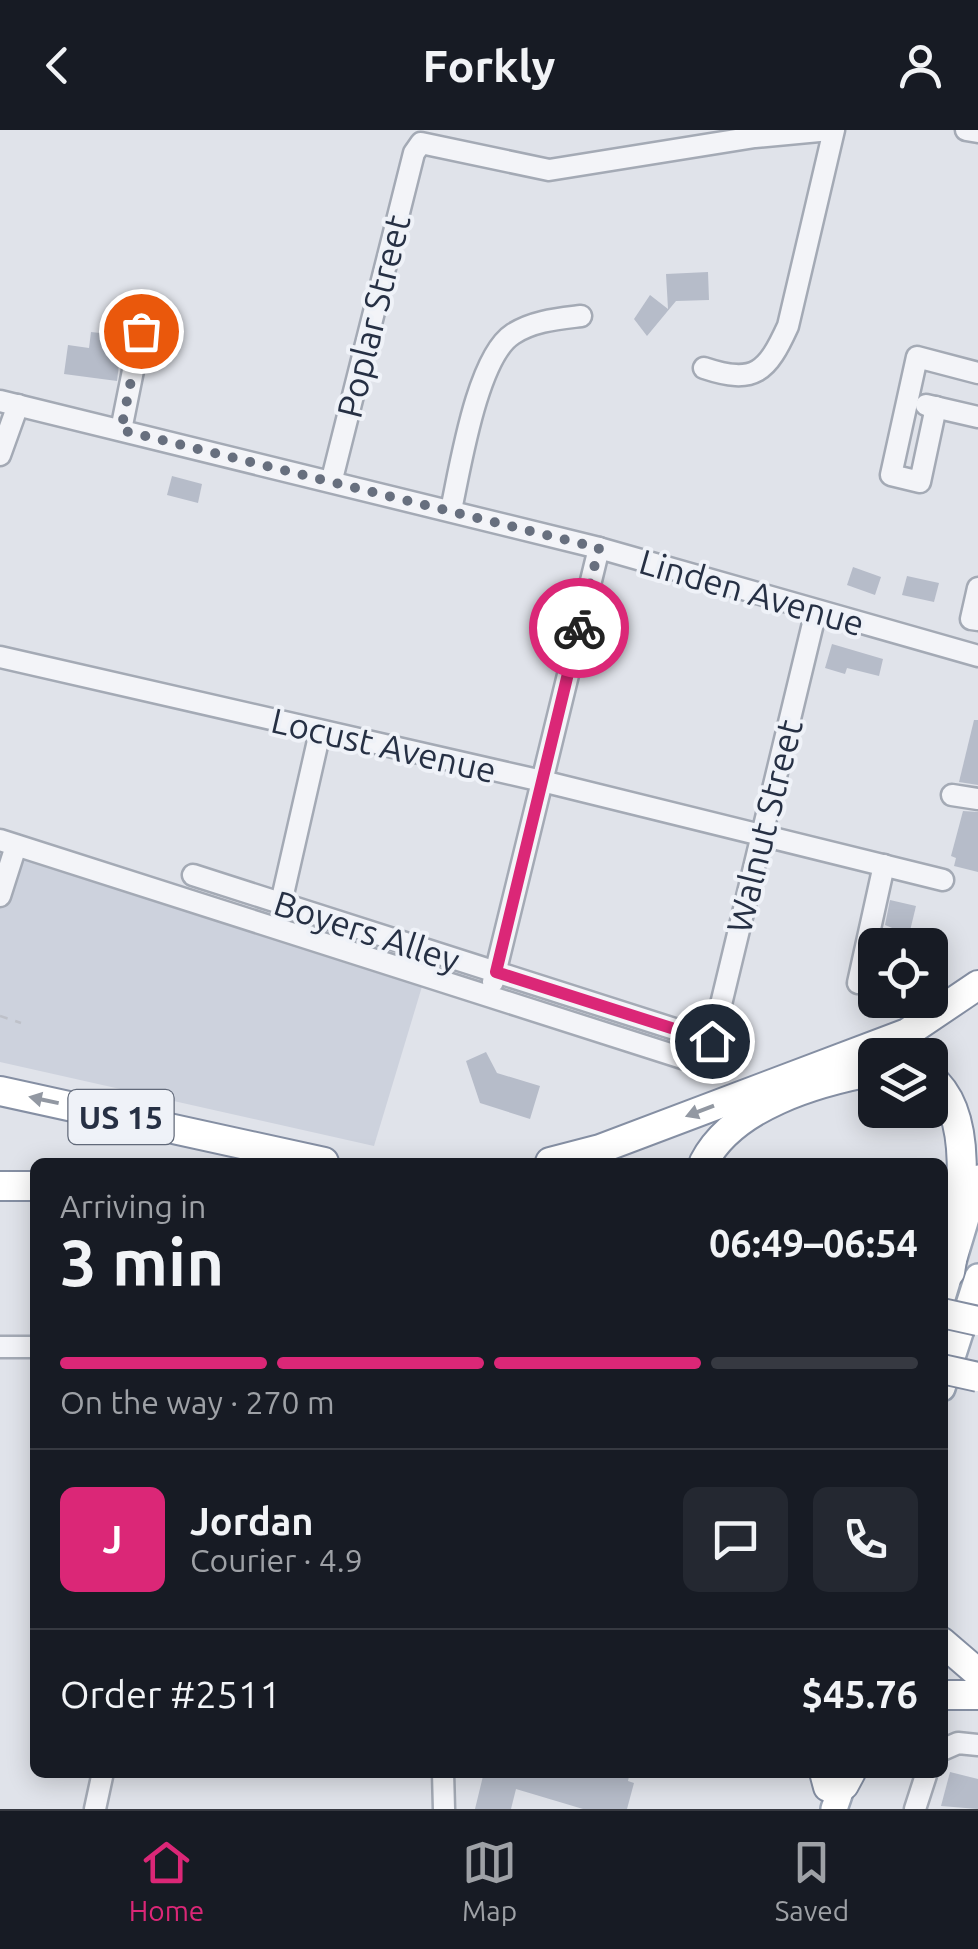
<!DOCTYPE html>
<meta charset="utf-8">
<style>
:root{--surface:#171b24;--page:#242831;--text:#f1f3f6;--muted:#9ea1a6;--line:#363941;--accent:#db2777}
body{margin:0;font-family:Ubuntu,sans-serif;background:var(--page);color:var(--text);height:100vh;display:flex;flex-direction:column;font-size:38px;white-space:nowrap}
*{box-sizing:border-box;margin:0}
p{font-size:32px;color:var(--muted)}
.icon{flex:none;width:55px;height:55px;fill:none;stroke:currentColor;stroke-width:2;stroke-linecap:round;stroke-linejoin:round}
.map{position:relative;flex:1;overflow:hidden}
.details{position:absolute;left:30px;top:1028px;width:918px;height:620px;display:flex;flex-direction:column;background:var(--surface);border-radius:15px;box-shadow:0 5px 25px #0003}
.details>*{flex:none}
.buttons{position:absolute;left:858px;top:798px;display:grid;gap:20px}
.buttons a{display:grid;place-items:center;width:90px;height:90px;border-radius:15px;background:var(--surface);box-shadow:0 5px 25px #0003;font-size:50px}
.pin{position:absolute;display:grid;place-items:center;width:85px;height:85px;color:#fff;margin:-42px;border:5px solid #fff;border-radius:50%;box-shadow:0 2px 10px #0007}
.courier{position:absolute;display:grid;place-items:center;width:100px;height:100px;margin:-50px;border:8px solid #db2777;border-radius:50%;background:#fff;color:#222;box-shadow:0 2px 12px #0007}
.head em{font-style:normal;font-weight:700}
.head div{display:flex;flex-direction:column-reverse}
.head{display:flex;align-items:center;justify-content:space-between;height:170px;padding:0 30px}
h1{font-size:65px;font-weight:700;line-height:75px}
.bar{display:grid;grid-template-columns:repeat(4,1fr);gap:15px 10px;align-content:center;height:120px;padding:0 30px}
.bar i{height:12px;border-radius:8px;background:var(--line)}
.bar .selected{background:var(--accent)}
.bar p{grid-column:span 4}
.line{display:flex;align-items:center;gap:25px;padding:0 30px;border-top:2px solid var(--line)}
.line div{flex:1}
.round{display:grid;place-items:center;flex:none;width:105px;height:105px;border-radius:15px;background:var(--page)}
header{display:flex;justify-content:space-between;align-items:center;height:130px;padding:0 30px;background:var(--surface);font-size:45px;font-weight:700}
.tab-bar{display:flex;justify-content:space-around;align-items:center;height:140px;border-top:2px solid var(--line);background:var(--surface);font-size:28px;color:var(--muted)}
.tab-bar a{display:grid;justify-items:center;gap:5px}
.tab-bar .selected{color:var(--accent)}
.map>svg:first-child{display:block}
.built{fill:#cdd2dd}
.building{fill:#b6bcc9}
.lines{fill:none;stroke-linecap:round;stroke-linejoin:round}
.minor-casing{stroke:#a4aab5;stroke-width:25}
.major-casing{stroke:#9da7b7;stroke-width:30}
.highway-casing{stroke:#858fa3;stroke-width:32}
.path{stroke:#bec1c9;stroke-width:2.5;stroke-dasharray:8 8;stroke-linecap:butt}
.minor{stroke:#f3f4f8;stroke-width:20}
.major{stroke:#fff;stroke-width:25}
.highway{stroke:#fff;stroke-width:28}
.highway-bridge-casing{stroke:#858fa3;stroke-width:32;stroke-linecap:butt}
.highway-bridge{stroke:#fff;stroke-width:28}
.oneway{fill:#9298a2}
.done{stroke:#676f7e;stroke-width:10;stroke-dasharray:0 18}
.route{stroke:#db2777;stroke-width:12}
.labels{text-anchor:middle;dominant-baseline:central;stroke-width:8;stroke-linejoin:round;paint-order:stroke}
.shield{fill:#eff2f8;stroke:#626a7a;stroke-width:2.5}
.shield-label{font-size:32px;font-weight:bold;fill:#263044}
.street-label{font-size:35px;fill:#263044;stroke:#eff2f8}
</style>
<header><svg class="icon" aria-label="back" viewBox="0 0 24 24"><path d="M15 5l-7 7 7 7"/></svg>Forkly<svg class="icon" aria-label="person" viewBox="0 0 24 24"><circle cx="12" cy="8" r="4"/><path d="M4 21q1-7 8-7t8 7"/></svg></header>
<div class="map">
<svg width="978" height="1679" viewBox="0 0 978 1679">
<rect width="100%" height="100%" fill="#e0e3ea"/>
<polygon class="built" points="0,702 427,840 374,1016 0,932"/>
<g class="building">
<polygon points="708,142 709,170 676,171 647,206 634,189 650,165 668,179 666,144"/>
<polygon points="91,202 109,204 107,224 120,226 117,251 64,244 68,215 89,218"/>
<polygon points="172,346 202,354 198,373 167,365"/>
<polygon points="853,437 881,447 875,465 847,455"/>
<polygon points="907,446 939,453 934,472 902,465"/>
<polygon points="832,514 883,529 879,546 847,538 845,544 825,538"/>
<polygon points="974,590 978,590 978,655 959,652"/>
<polygon points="963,681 978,682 978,742 954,736 956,728 951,726"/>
<polygon points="890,770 916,776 909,805 885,795"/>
<polygon points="486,922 497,943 540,956 530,989 480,973 466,931"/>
<polygon points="484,1642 630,1642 628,1651 634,1653 627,1679 583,1679 516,1659 511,1679 475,1679"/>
<polygon points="950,1642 978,1649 978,1679 941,1676"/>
</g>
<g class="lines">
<g class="minor-casing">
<g id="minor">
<polyline points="966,0 978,2"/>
<path d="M704 238C755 255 767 242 788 196L834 0"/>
<polyline points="0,271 599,418 978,526"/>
<polyline points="926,275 978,287"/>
<polyline points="936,277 920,352 891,345 917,227 978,243"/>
<polyline points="121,300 141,201"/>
<polyline points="0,325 18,275"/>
<polyline points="332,349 414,23 421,13 549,40 755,7 830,0"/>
<path d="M451 380C460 339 477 227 513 204 533 191 557 189 581 186"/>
<polyline points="978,458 971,489 978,490"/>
<polyline points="0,527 542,651 943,750"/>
<polyline points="952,665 978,669"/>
<polyline points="0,710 698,933 709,924 816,481"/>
<polyline points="193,745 712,911"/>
<polyline points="0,766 16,716"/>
<polyline points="281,773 320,602"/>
<polyline points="493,852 599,418"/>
<polyline points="858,853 884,735"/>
<polyline points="0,1217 35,1217"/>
<polyline points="942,1620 958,1613 978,1615"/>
<polyline points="443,1642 444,1679"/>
<polyline points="95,1679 103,1642"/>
<polyline points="915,1679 927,1642"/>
</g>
</g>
<g class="major-casing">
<g id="major">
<polyline points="942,1168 978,1048"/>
<polyline points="942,1258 978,1147"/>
<polyline points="834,1679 847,1642"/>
</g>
</g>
<g class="highway-casing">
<g id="highway">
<path d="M930 947C978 985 960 1081 950 1142"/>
<polyline points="0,961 324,1032"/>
<polyline points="550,1032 600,1019 907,903 978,855"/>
<path d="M704 1032C733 976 816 952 875 941"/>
<polyline points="0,1056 35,1056"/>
<polyline points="942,1512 978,1543"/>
<polyline points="942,1565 978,1565"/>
<polyline points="824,1642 828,1657"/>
<polyline points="844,1655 851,1642"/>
</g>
</g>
<polyline class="path" points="0,886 21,893"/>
<use href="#minor" class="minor"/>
<use href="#major" class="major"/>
<use href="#highway" class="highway"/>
<g class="highway-bridge-casing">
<g id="highway-bridge">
<polyline points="942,1183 978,1191"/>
<polyline points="942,1239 978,1247"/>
</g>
</g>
<use href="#highway-bridge" class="highway-bridge"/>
</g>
<defs><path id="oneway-solid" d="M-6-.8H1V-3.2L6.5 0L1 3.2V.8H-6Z" transform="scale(2.5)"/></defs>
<g class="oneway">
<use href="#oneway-solid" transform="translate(44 970) rotate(-168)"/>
<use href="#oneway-solid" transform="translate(700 981) rotate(159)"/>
</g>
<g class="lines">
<polyline class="done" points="141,201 121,300 599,418 579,498"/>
<polyline class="route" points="579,498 496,842 712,911"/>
</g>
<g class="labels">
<rect class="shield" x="68.5" y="960" width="105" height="54" rx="8"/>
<g class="shield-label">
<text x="121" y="987">US 15</text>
</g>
<g class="street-label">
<text transform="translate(373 186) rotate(-76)">Poplar Street</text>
<text transform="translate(752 462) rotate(16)">Linden Avenue</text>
<text transform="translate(384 615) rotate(13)">Locust Avenue</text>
<text transform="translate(764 696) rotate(-76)">Walnut Street</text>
<text transform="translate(367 801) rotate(18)">Boyers Alley</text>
</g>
</g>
</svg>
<div class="buttons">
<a><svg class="icon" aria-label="locate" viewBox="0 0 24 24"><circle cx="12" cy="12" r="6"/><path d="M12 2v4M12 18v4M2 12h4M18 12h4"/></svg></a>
<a><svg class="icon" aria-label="layers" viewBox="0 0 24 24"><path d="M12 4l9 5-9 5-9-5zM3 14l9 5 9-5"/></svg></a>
</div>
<div class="pin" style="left:141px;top:201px;background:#ea580c"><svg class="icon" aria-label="bag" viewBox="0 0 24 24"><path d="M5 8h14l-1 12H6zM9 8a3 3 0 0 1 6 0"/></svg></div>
<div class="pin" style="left:712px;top:911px;background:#1f2937"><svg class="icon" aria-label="home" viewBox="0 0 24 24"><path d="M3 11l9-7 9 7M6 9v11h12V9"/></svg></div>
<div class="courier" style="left:579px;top:498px"><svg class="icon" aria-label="bike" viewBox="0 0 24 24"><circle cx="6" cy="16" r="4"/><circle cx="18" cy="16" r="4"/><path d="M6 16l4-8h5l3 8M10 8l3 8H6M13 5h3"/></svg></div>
<section class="details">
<div class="head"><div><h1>3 min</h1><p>Arriving in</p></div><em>06:49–06:54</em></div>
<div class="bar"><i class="selected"></i><i class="selected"></i><i class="selected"></i><i></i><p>On the way · 270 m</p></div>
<div class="line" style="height:180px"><b class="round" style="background:var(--accent);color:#fff">J</b><div><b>Jordan</b><p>Courier · 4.9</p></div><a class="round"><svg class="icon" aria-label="chat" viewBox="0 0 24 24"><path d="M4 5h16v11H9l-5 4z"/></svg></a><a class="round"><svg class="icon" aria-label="phone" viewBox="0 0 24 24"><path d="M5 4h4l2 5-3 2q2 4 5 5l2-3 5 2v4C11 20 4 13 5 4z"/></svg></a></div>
<div class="line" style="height:130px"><div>Order #2511</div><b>$45.76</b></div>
</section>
</div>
<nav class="tab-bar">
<a class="selected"><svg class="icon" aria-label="home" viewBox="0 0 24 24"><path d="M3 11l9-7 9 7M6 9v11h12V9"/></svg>Home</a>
<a><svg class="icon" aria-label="map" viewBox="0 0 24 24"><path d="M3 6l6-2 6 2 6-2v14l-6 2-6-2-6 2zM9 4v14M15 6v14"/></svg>Map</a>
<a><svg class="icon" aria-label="saved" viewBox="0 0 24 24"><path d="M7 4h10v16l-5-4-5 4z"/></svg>Saved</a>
</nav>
